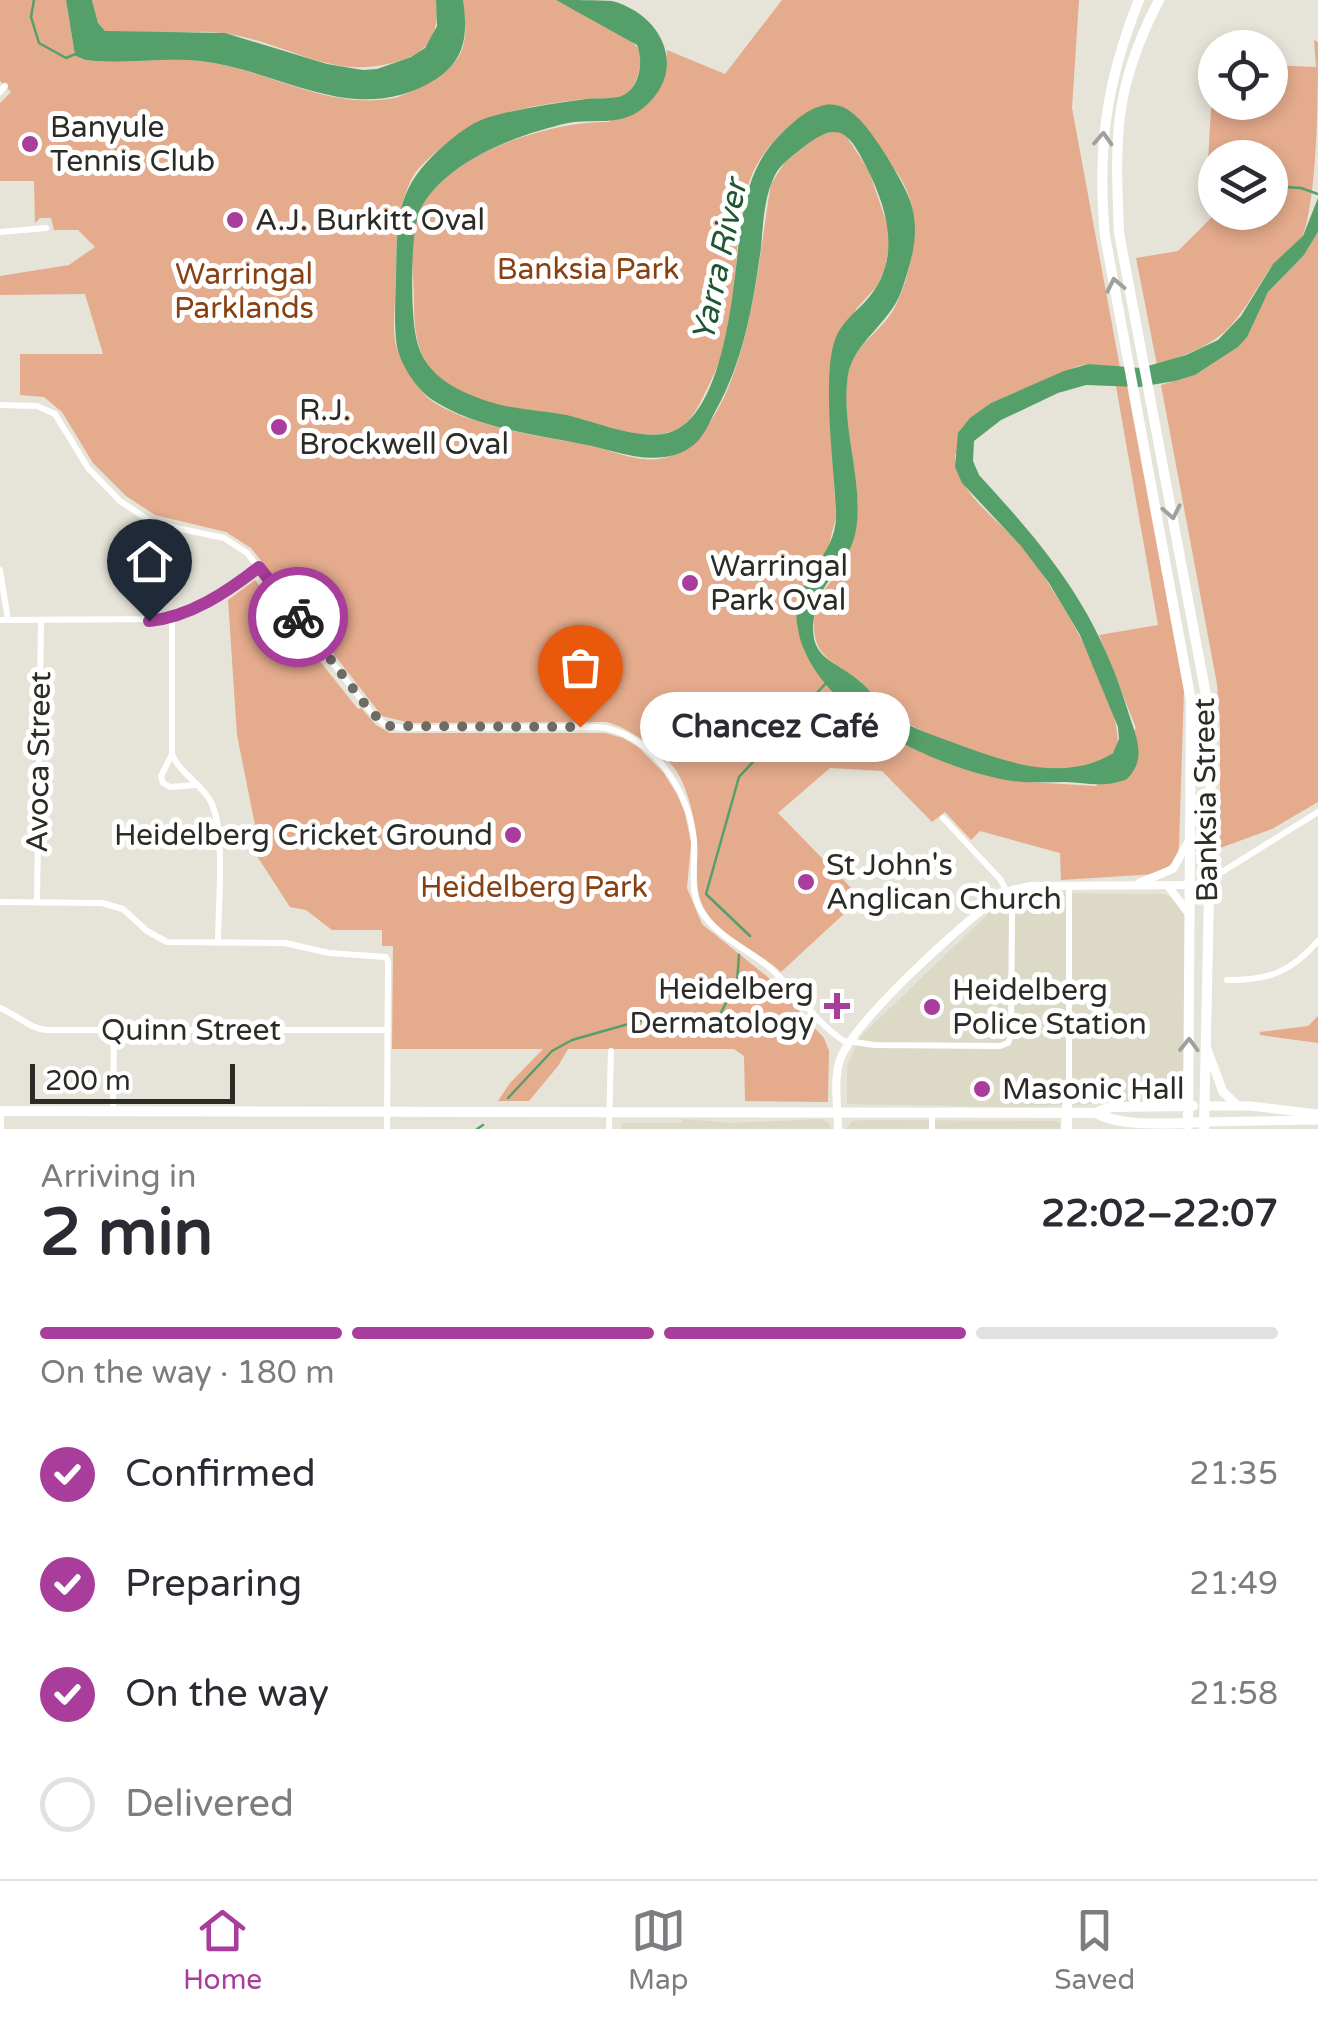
<!DOCTYPE html>
<meta charset="utf-8">
<style>
:root{--surface:#fff;--page:#f7f7f7;--text:#2b2b33;--muted:#7c7c81;--line:#e1e1e2;--accent:#a93d9c}
body{margin:0;font-family:"Varela Round",sans-serif;background:var(--page);color:var(--text);height:100vh;display:flex;flex-direction:column;font-size:38px;white-space:nowrap}
*{box-sizing:border-box;margin:0}
p{font-size:32px;color:var(--muted)}
.icon{flex:none;width:55px;height:55px;fill:none;stroke:currentColor;stroke-width:2;stroke-linecap:round;stroke-linejoin:round}
.map{position:relative;height:1129px;overflow:hidden}
.details{display:flex;flex-direction:column;background:var(--surface);flex:1}
.details>*{flex:none}
.buttons{position:absolute;left:1198px;top:30px;display:grid;gap:20px}
.buttons a{display:grid;place-items:center;width:90px;height:90px;border-radius:50%;background:var(--surface);box-shadow:0 5px 15px #0003;font-size:50px}
.scale{position:absolute;left:30px;bottom:25px;width:205px;box-sizing:border-box;padding-left:10px;border:5px solid #2c2b26;border-top:0;font-size:28px;line-height:35px;white-space:nowrap;color:#2c2b26;-webkit-text-stroke:8px #fff;paint-order:stroke}
.pin{position:absolute;display:grid;place-items:center;width:85px;height:85px;color:#fff;margin:-102px -42px;border-radius:50% 50% 50% 0;rotate:-45deg;box-shadow:0 0 10px #0007}
.pin .icon{rotate:45deg}
.courier{position:absolute;display:grid;place-items:center;width:100px;height:100px;margin:-50px;border:8px solid #a93d9c;border-radius:50%;background:#fff;color:#222;box-shadow:0 2px 12px #0007}
.bubble{position:absolute;height:70px;border-radius:35px;background:var(--surface);box-shadow:0 5px 15px #0003;font-size:32px;font-weight:700;line-height:70px;text-align:center}
.head em{font-style:normal;font-weight:700}
.head div{display:flex;flex-direction:column-reverse}
.head{display:flex;align-items:center;justify-content:space-between;height:170px;padding:0 40px}
h1{font-size:65px;font-weight:700;line-height:75px}
.bar{display:grid;grid-template-columns:repeat(4,1fr);gap:15px 10px;align-content:center;height:120px;padding:0 40px}
.bar i{height:12px;border-radius:8px;background:var(--line)}
.bar .active{background:var(--accent)}
.bar p{grid-column:span 4}
ol{padding:0 40px;list-style:none}
li{display:flex;align-items:center;gap:30px;height:110px}
li p{margin-inline-start:auto}
li .icon{padding:10px;border-radius:50%;background:var(--accent);color:#fff;stroke-width:4}
li:last-child{color:var(--muted)}
li i{width:55px;height:55px;border:5px solid var(--line);border-radius:50%}
.tab-bar{display:flex;justify-content:space-around;align-items:center;height:140px;border-top:2px solid var(--line);background:var(--surface);font-size:28px;color:var(--muted)}
.tab-bar a{display:grid;justify-items:center;gap:5px}
.tab-bar .active{color:var(--accent)}
.map>svg:first-child{display:block}
.built{fill:#dcd9c6}
.green{fill:#e4ab8c;fill-rule:evenodd}
.water{fill:#559f6b}
.lines{fill:none;stroke-linecap:round;stroke-linejoin:round}
.stream{stroke:#559f6b;stroke-width:2.5}
.street{stroke:#fff;stroke-width:6}
.secondary{stroke:#fff;stroke-width:8}
.primary{stroke:#fff;stroke-width:9}
.highway{stroke:#fff;stroke-width:10}
.oneway{stroke:#a0a09d}
.done{stroke:#6d6c64;stroke-width:10;stroke-dasharray:0 18}
.route{stroke:#a93d9c;stroke-width:12}
.poi-dot{fill:#a93d9c;stroke:#fff;stroke-width:4}
.labels{text-anchor:middle;dominant-baseline:central;stroke-width:10;stroke-linejoin:round;paint-order:stroke}
.poi-label{font-size:30px;fill:#2c2b26;stroke:#fff;text-anchor:start}
.park-label{font-size:30px;fill:#874113;stroke:#fff}
.street-label{font-size:30px;fill:#2c2b26;stroke:#fff}
.water-label{font-size:32px;font-style:italic;fill:#205632;stroke:#fff}
</style>
<div class="map">
<svg width="1318" height="1129" viewBox="0 0 1318 1129">
<rect width="100%" height="100%" fill="#e6e4d8"/>
<g class="built">
<polygon points="1032,893 1163,894 1170,896 1186,916 1183,1097 1174,1101 1013,1107 847,1104 847,1066 860,1037 992,910 1009,898"/>
<polygon points="683,1119 732,1123 820,1119 828,1122 831,1129 621,1129 623,1123 682,1123"/>
<polygon points="865,1120 1057,1121 1060,1122 1060,1129 846,1129 852,1121"/>
</g>
<g class="green">
<path d="M0 0H66L74 49 86 60C123 65 162 57 200 61 265 68 327 111 394 98 406 95 417 88 428 82 468 62 468 41 463 0H556L627 37 641 51C641 65 639 83 627 93 617 101 596 98 583 99 524 107 482 112 436 152 427 160 416 169 411 180 395 213 396 248 396 284 395 304 391 334 398 352 403 365 417 387 427 397 456 423 540 437 578 443 606 447 639 466 668 457 748 429 758 257 771 184L785 162 818 136 836 131 845 134 869 171 891 236 885 269 877 286 857 308 831 357V436L836 517 828 549 811 569 797 627 806 655 881 731 901 743 959 766 1012 781 1096 786 1136 728 1099 635 1158 625 1116 386H1127L1184 691 1179 846C1177 861 1170 867 1156 874L1061 880 1060 853 980 831 971 840 945 812 932 822 882 771 830 768 778 813 861 898 781 972C758 950 722 939 705 910 693 890 698 864 697 842 695 820 688 787 675 769 662 751 628 727 606 722L410 723 382 716 251 548 226 532 155 515 126 496 93 463 62 412 44 397 20 395V354H103L85 294 0 295V276L69 265 95 247 78 230H54L51 218H40L35 223 34 181H0V103L11 92 0 81Z"/>
<path d="M92 0H436C440 29 431 51 402 60 330 84 289 41 222 33 184 28 142 40 105 31L98 23Z"/>
<path d="M782 0H1079L1072 108 1120 368 1088 364 1078 366 991 403 955 455C957 495 998 518 1022 547 1052 582 1126 704 1117 748 1093 778 1035 771 1002 761 964 749 917 733 885 709 874 702 870 689 860 681 831 659 809 657 815 612 818 593 832 582 842 567 849 556 856 531 857 517 861 473 837 407 850 367 858 342 884 329 895 307 915 265 925 209 895 170 880 150 840 124 820 106 796 118 773 138 759 161 733 202 739 277 730 324 726 349 715 373 704 395 696 411 688 427 670 432 638 442 597 422 566 416 528 408 483 409 450 387 418 366 414 336 414 301 414 274 408 245 417 218 438 155 549 121 609 122L665 71 667 50 725 74Z"/>
<path d="M1314 40 1318 42C1318 93 1318 197 1302 238 1293 251 1277 257 1269 270 1230 331 1228 341 1157 365L1136 258 1178 251 1213 216 1207 179 1211 109 1216 103 1270 102V65L1316 67ZM1215 158H1270V212H1215Z"/>
<polygon points="1318,232 1318,802 1272,829 1220,848 1220,725 1217,684 1161,385 1195,375 1238,347 1268,292 1304,255"/>
<polygon points="255,580 358,709 361,708 376,725 390,733 605,733 623,738 638,747 663,772 677,794 685,813 691,843 687,888 702,924 769,978 824,1038 829,1051 828,1102 745,1101 744,1056 734,1049 568,1049 558,1066 529,1101 498,1101 510,1083 543,1049 392,1049 393,946 382,946 382,930 332,930 306,910 290,907 244,836 257,835 237,735 228,600"/>
<polygon points="1318,1016 1318,1043 1260,1035 1260,1032 1308,1026"/>
</g>
<g class="water">
<path d="M66 0H92L98 23 105 31 225 33 327 64 363 70 377 69 411 57 425 48 437 26 436 0H463C468 33 466 60 436 79 355 130 282 70 200 61 162 57 123 65 86 60L76 56 74 49Z"/>
<path d="M556 0C574 0 595 0 612 1 664 15 689 72 642 109 619 127 594 118 568 123 518 134 444 162 420 210 410 231 411 307 415 331 420 373 453 390 490 402 515 410 540 410 566 415 597 422 631 438 663 434 722 426 733 295 738 249 743 208 748 168 778 137 830 83 852 101 887 157 897 174 912 197 914 217 918 242 909 269 901 292 889 324 854 342 848 375 840 426 864 479 856 530 850 564 823 578 816 607 803 662 836 658 863 684 878 699 862 686 876 702 896 725 937 736 965 747 1011 764 1067 782 1113 753L1119 739 1118 727 1080 635 1049 583 1021 546 962 483 955 467 958 433 970 418 991 403 1064 371 1088 364 1141 368 1186 355 1218 340 1241 316 1273 264 1303 236 1318 198V232L1304 255 1268 292 1247 337 1238 347 1195 375 1175 381 1139 387 1086 385 1058 393 1001 420 974 441 973 461 979 475C1048 550 1096 608 1127 708 1134 733 1149 757 1127 779 1105 788 1087 783 1065 782 1047 782 1029 783 1012 781 937 769 814 712 798 630 787 576 837 562 836 514 835 473 820 369 837 335 843 322 854 313 864 303 903 262 889 212 866 166 849 132 838 120 805 146 794 155 781 163 775 175 764 196 763 225 761 248 753 304 744 360 716 410 711 419 707 429 701 437 692 449 679 455 665 457 635 461 610 449 582 444 532 434 475 428 431 399 416 388 401 365 397 347 394 327 395 304 396 283 397 218 394 187 448 142 461 131 476 120 493 116 523 108 555 103 586 99 596 98 608 99 618 97 640 92 644 61 637 45Z"/>
</g>
<g class="lines">
<g class="stream">
<polyline points="34,0 31,17 39,43 66,58 78,53"/>
<polyline points="1270,186 1301,188 1318,194"/>
<polyline points="750,936 706,894 739,777 828,681"/>
<polyline points="508,1098 552,1051 572,1040 660,1015 719,1016 737,983 739,955"/>
<polyline points="477,1129 483,1125"/>
</g>
<g class="street">
<polyline points="0,92 5,86"/>
<polyline points="0,232 46,228"/>
<path d="M0 405 37 406 55 414 88 468 120 501 153 523 224 538 247 553 371 712 384 724 401 728 597 727C650 731 690 791 694 841 696 864 689 888 700 909 715 936 748 949 770 968 797 991 816 1024 847 1043"/>
<polyline points="0,570 8,620"/>
<path d="M172 619V754C180 774 201 783 211 802 226 832 218 906 218 942"/>
<polyline points="0,620 172,619 219,594 259,567"/>
<polyline points="172,754 161,776 163,783 170,787 196,785"/>
<polyline points="943,818 1000,879 1007,892"/>
<polyline points="1209,880 1318,812"/>
<polyline points="1069,885 1069,1129"/>
<polyline points="0,902 102,903 123,909 147,931 167,942 285,943 329,953 386,957 388,962 387,1129"/>
<polyline points="37,902 41,621"/>
<path d="M1227 980C1269 980 1290 973 1318 941"/>
<path d="M0 1008C18 1015 28 1028 47 1030H388"/>
<polyline points="848,1041 874,1045 1000,1046 1008,1043 1011,1035 1012,913 1005,893"/>
<polyline points="1,1111 1,1129"/>
<polyline points="113,1111 114,1031"/>
<polyline points="932,1113 932,1129"/>
<polyline points="609,1129 611,1051"/>
<polyline points="1064,1129 1066,1086"/>
</g>
<g class="secondary">
<polyline points="1139,883 1173,869 1187,844"/>
<polyline points="1168,886 1189,914"/>
<path d="M838 1129C838 1108 833 1079 840 1060 853 1022 959 926 995 900L1012 890 1031 886 1191 885"/>
</g>
<g class="primary">
<polyline points="1207,1049 1223,1092 1236,1104"/>
<polyline points="1204,1106 1250,1106 1318,1114"/>
<polyline points="1204,1122 1318,1120"/>
</g>
<g class="highway">
<path d="M1139 0C1106 82 1097 149 1105 236L1191 701 1188 1125"/>
<path d="M1159 0C1113 89 1115 137 1119 233L1208 706 1211 801 1204 1128"/>
<path d="M0 1111 1095 1113C1125 1128 1171 1123 1204 1122"/>
<polyline points="1095,1113 1111,1107 1193,1106"/>
</g>
</g>
<defs><path id="oneway-chevron" d="M-2-3.5L2.5 0L-2 3.5" fill="none" stroke-width="1.6" stroke-linecap="round" stroke-linejoin="round" transform="scale(2.5)"/></defs>
<g class="oneway">
<use href="#oneway-chevron" transform="translate(1103 139) rotate(-87)"/>
<use href="#oneway-chevron" transform="translate(1115 285) rotate(-102)"/>
<use href="#oneway-chevron" transform="translate(1172 512) rotate(79)"/>
<use href="#oneway-chevron" transform="translate(1189 1045) rotate(-89)"/>
</g>
<g class="lines">
<polyline class="done" points="298,617 371,712 388,726 580,727"/>
<path class="route" d="M149 621C190 617 227 592 259 567L298 617"/>
</g>
<g class="poi-dot">
<circle cx="30" cy="144" r="10"/>
<circle cx="235" cy="220" r="10"/>
<circle cx="279" cy="427" r="10"/>
<circle cx="690" cy="583" r="10"/>
<circle cx="513" cy="835" r="10"/>
<circle cx="806" cy="882" r="10"/>
<path d="M832 991h10v10h10v10h-10v10h-10v-10h-10v-10h10z"/>
<circle cx="932" cy="1007" r="10"/>
<circle cx="982" cy="1089" r="10"/>
</g>
<g class="labels">
<g class="poi-label">
<text x="50" y="127">Banyule<tspan x="50" dy="34">Tennis Club</tspan></text>
<text x="255" y="220">A.J. Burkitt Oval</text>
<text x="299" y="410">R.J.<tspan x="299" dy="34">Brockwell Oval</tspan></text>
<text x="710" y="566">Warringal<tspan x="710" dy="34">Park Oval</tspan></text>
<text x="493" y="835" text-anchor="end">Heidelberg Cricket Ground</text>
<text x="826" y="865">St John's<tspan x="826" dy="34">Anglican Church</tspan></text>
<text x="814" y="989" text-anchor="end">Heidelberg<tspan x="814" dy="34">Dermatology</tspan></text>
<text x="952" y="990">Heidelberg<tspan x="952" dy="34">Police Station</tspan></text>
<text x="1002" y="1089">Masonic Hall</text>
</g>
<g class="park-label">
<text x="588" y="269">Banksia Park</text>
<text x="244" y="274">Warringal<tspan x="244" dy="34">Parklands</tspan></text>
<text x="534" y="887">Heidelberg Park</text>
</g>
<g class="street-label">
<text transform="translate(39 762) rotate(-89)">Avoca Street</text>
<text transform="translate(1206 800) rotate(-91)">Banksia Street</text>
<text x="191" y="1030">Quinn Street</text>
</g>
<g class="water-label">
<text transform="translate(720 261) rotate(-78)">Yarra River</text>
</g>
</g>
</svg>
<div class="buttons">
<a><svg class="icon" aria-label="locate" viewBox="0 0 24 24"><circle cx="12" cy="12" r="6"/><path d="M12 2v4M12 18v4M2 12h4M18 12h4"/></svg></a>
<a><svg class="icon" aria-label="layers" viewBox="0 0 24 24"><path d="M12 4l9 5-9 5-9-5zM3 14l9 5 9-5"/></svg></a>
</div>
<div class="scale">200 m</div>
<div class="pin" style="left:580px;top:727px;background:#ea580c"><svg class="icon" aria-label="bag" viewBox="0 0 24 24"><path d="M5 8h14l-1 12H6zM9 8a3 3 0 0 1 6 0"/></svg></div>
<div class="pin" style="left:149px;top:621px;background:#1f2937"><svg class="icon" aria-label="home" viewBox="0 0 24 24"><path d="M3 11l9-7 9 7M6 9v11h12V9"/></svg></div>
<div class="courier" style="left:298px;top:617px"><svg class="icon" aria-label="bike" viewBox="0 0 24 24"><circle cx="6" cy="16" r="4"/><circle cx="18" cy="16" r="4"/><path d="M6 16l4-8h5l3 8M10 8l3 8H6M13 5h3"/></svg></div>
<div class="bubble" style="left:640px;top:692px;width:270px">Chancez Café</div>
</div>
<section class="details">
<div class="head"><div><h1>2 min</h1><p>Arriving in</p></div><em>22:02–22:07</em></div>
<div class="bar"><i class="active"></i><i class="active"></i><i class="active"></i><i></i><p>On the way · 180 m</p></div>
<ol>
<li><svg class="icon" aria-label="check" viewBox="0 0 24 24"><path d="M5 12l5 5 9-10"/></svg>Confirmed<p>21:35</p></li>
<li><svg class="icon" aria-label="check" viewBox="0 0 24 24"><path d="M5 12l5 5 9-10"/></svg>Preparing<p>21:49</p></li>
<li><svg class="icon" aria-label="check" viewBox="0 0 24 24"><path d="M5 12l5 5 9-10"/></svg>On the way<p>21:58</p></li>
<li><i></i>Delivered</li>
</ol>
</section>
<nav class="tab-bar">
<a class="active"><svg class="icon" aria-label="home" viewBox="0 0 24 24"><path d="M3 11l9-7 9 7M6 9v11h12V9"/></svg>Home</a>
<a><svg class="icon" aria-label="map" viewBox="0 0 24 24"><path d="M3 6l6-2 6 2 6-2v14l-6 2-6-2-6 2zM9 4v14M15 6v14"/></svg>Map</a>
<a><svg class="icon" aria-label="saved" viewBox="0 0 24 24"><path d="M7 4h10v16l-5-4-5 4z"/></svg>Saved</a>
</nav>
